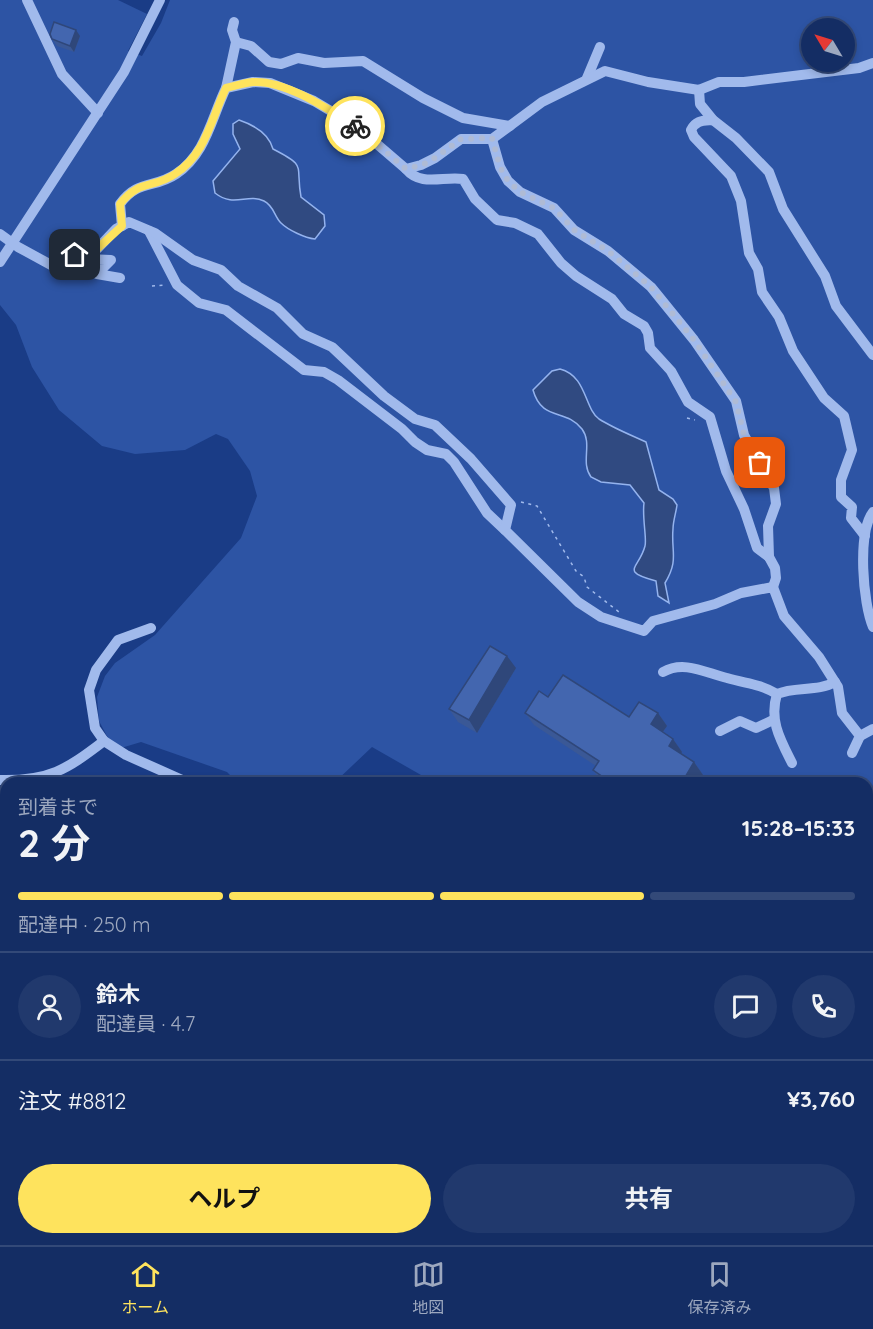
<!DOCTYPE html>
<html lang="ja">
<meta charset="utf-8">
<style>
:root{--surface:#142d64;--page:#21396d;--text:#f1f3f6;--muted:#9da8bf;--line:#334978;--accent:#fee35d}
body{margin:0;font-family:Quicksand,"Noto Sans JP",sans-serif;background:var(--page);color:var(--text);height:100vh;display:flex;flex-direction:column;font-size:22px;white-space:nowrap}
*{box-sizing:border-box;margin:0}
p{font-size:20px;color:var(--muted)}
.icon{flex:none;width:33px;height:33px;fill:none;stroke:currentColor;stroke-width:2;stroke-linecap:round;stroke-linejoin:round}
.map{position:relative;flex:1;overflow:hidden}
.details{position:absolute;left:0px;top:777px;width:873px;height:468px;display:flex;flex-direction:column;background:var(--surface);border-radius:18px 18px 0 0;box-shadow:0 3px 9px #0003,0 0 0 2px var(--line)}
.details>*{flex:none}
.needle{width:39px;rotate:308deg}
.fabs{position:absolute;left:801px;top:18px;display:grid;gap:12px}
.fabs a{display:grid;place-items:center;width:54px;height:54px;border-radius:50%;background:var(--surface);box-shadow:0 3px 9px #0003,0 0 0 2px var(--line);font-size:30px}
.pin{position:absolute;display:grid;place-items:center;width:51px;height:51px;color:#fff;margin:-26px;border-radius:12px;box-shadow:0 3px 9px #0006}
.courier{position:absolute;display:grid;place-items:center;width:60px;height:60px;margin:-30px;border:4px solid #fee35d;border-radius:50%;background:#fff;color:#222;box-shadow:0 2px 8px #0007}
.summary em{font-style:normal;font-weight:700}
.summary div{display:flex;flex-direction:column-reverse}
.summary{display:flex;align-items:center;justify-content:space-between;height:102px;padding:0 18px}
h1{font-size:39px;font-weight:700;line-height:45px}
.bar{display:grid;grid-template-columns:repeat(4,1fr);gap:9px 6px;align-content:center;height:72px;padding:0 18px}
.bar i{height:8px;border-radius:4px;background:var(--line)}
.bar .active{background:var(--accent)}
.bar p{grid-column:span 4}
.line{display:flex;align-items:center;gap:15px;padding:0 18px;border-top:2px solid var(--line)}
.line div{flex:1}
.round{display:grid;place-items:center;flex:none;width:63px;height:63px;border-radius:32px;background:var(--page)}
.primary-button{display:flex;gap:12px;margin-top:auto;padding:12px 18px}
.primary-button a{flex:1;height:69px;border-radius:36px;background:var(--accent);color:#111;font-size:24px;font-weight:700;line-height:69px;text-align:center}
.primary-button a+a{background:var(--page);color:var(--text)}
.menu{display:flex;justify-content:space-around;align-items:center;height:84px;border-top:2px solid var(--line);background:var(--surface);font-size:16px;color:var(--muted)}
.menu a{display:grid;justify-items:center;gap:3px}
.menu .active{color:var(--accent)}
.map>svg:first-child{display:block}
.green{fill:#2d54a4;fill-rule:evenodd}
.water{fill:#304a81;stroke:#94b3ee;stroke-width:1.5}
.lines{fill:none;stroke-linecap:round;stroke-linejoin:round}
.path{stroke:#a1baec;stroke-width:1.5;stroke-dasharray:3 4.5;stroke-linecap:butt}
.minor{stroke:#a1baec;stroke-width:10}
.minor-bridge{stroke:#a1baec;stroke-width:10}
.wall{fill:#3a5896}
.shaded-wall{fill:#2f477a}
.building{fill:#4366af;stroke:#2f477a;stroke-width:1.5}
.done{stroke:#afbbd5;stroke-width:6;stroke-dasharray:0 10.8}
.route{stroke:#fee35d;stroke-width:8}
</style>
<div class="map">
<svg width="873" height="1245" viewBox="0 0 873 1245">
<rect width="100%" height="100%" fill="#1a3c86"/>
<g class="green">
<path d="M0 0H118L147 14 128 51 142 56 161 23 170 0H873V1029L867 1035V783H435L372 747 334 783H238L227 772 141 742 121 748 108 738 99 721 97 697 105 676 115 663 155 635 241 538 257 496 250 471 228 439 216 434 185 450 135 454 102 446 59 410 32 367 16 325 0 305ZM812 28H844V62H812Z"/>
<polygon points="6,971 6,1239 603,1239 607,1245 0,1245 0,979"/>
</g>
<g class="water">
<path d="M239 120C254 125 269 134 273 149 308 167 295 164 301 197L324 215 325 226 315 239C305 238 288 230 281 223 274 216 274 206 264 201 247 193 234 208 215 193L213 181 240 149 233 134V124Z"/>
<path d="M560 369C587 376 584 408 599 419 613 428 631 435 646 442L659 490 673 499 677 505C676 513 673 521 673 529 671 552 679 560 665 583L669 603 658 596 656 581C619 571 639 569 645 546 647 539 642 517 644 503L630 485 601 482 591 477C580 462 593 444 582 429 566 408 542 422 533 390L552 371Z"/>
<polygon points="0,913 6,914 6,944 0,955"/>
</g>
<g class="lines">
<g class="path">
<polyline points="152,286 166,285"/>
<polyline points="687,418 695,420"/>
<polyline points="521,502 537,506 576,571 584,577 587,587 619,612"/>
<polyline points="867,841 873,846"/>
<polyline points="614,1239 617,1245"/>
</g>
<g class="minor">
<polyline points="27,0 62,74 98,113"/>
<polyline points="236,42 251,46 269,62 281,64 298,58 324,63 363,61 423,98 463,118 510,126"/>
<polyline points="587,78 600,47"/>
<polyline points="226,88 236,42 232,30 234,22"/>
<polyline points="699,90 700,104 713,120 736,138 769,172 783,209 825,276 836,306 873,355"/>
<path d="M713 120C703 121 696 120 691 130L694 137 731 176 741 201 749 253 758 269 762 292 779 317 793 351 824 398 844 416 852 450 841 480V497L852 507 851 518 865 536"/>
<polyline points="492,139 500,167 508,181 520,192 554,208 574,230 608,251 651,287 694,340 736,401 744,435 774,488 776,504 768,526 769,557 775,568 776,578 773,587"/>
<path d="M406 169C421 187 443 176 463 179L475 199 497 220 515 223 538 234 561 263 576 276 612 299 624 314 644 326 648 333 650 348 671 371 688 402 710 417 726 471 744 509 757 548 769 557"/>
<path d="M122 226 120 204C138 179 154 189 176 174 206 154 211 119 226 88L253 82 270 83 314 101 356 126 406 169 421 165 435 158 461 139H492L542 102 605 71 648 82 699 90 719 82H744L859 68 873 63"/>
<polyline points="149,231 177,285 199,303 226,310 304,370 324,372 338,380 402,429 415,442 427,450 446,454 454,462 487,513 505,530"/>
<polyline points="86,253 87,259 111,260 97,274 120,278"/>
<polyline points="0,262 124,72 160,0"/>
<polyline points="53,266 58,267 75,255 97,249 116,229 129,222 155,233 193,260 221,270 238,286 277,308 303,334 332,347 384,396 415,419 435,425 471,459 511,505 505,530 578,602 601,617 644,631 653,621 715,604 741,593 773,587 784,616 819,657 838,687 842,713 860,736 852,753"/>
<path d="M873 512C857 533 863 604 873 627"/>
<polyline points="151,628 118,640 96,670 89,690 95,728 104,741 126,755 189,783"/>
<path d="M663 672C684 660 706 673 727 678 747 684 758 683 777 694"/>
<polyline points="720,731 740,721 756,728 773,720"/>
<polyline points="860,736 873,729"/>
<path d="M792 763C780 739 769 720 777 694 795 686 818 692 835 682"/>
<path d="M0 780C49 781 66 770 104 741"/>
<polyline points="0,877 6,878"/>
<polyline points="867,1048 873,1054"/>
<polyline points="867,1090 873,1093"/>
<polyline points="867,1112 873,1101"/>
<polyline points="867,1139 873,1143"/>
</g>
<polyline class="minor-bridge" points="0,234 18,247 53,266"/>
</g>
<g class="wall">
<polygon points="80,36 74,52 57,46 52,39"/>
<polygon points="516,668 477,733 458,722 449,709"/>
<polygon points="548,697 629,717 658,713 667,726 663,732 673,739 682,752 681,753 694,762 703,775 698,783 600,783 601,782 593,770 596,766 534,725 525,713"/>
</g>
<g class="shaded-wall">
<polygon points="76,30 80,36 74,52 70,46"/>
<polygon points="507,656 516,668 477,733 469,720"/>
<polygon points="658,713 667,726 659,737 651,724"/>
<polygon points="673,739 682,752 678,758 669,746"/>
<polygon points="694,762 703,775 698,783 687,783 684,779"/>
</g>
<g class="building">
<polygon points="54,22 76,30 70,46 52,39 50,34"/>
<polygon points="490,646 507,656 469,720 449,709"/>
<polygon points="563,675 629,717 639,702 658,713 651,724 673,739 669,746 694,762 684,779 690,783 635,783 630,780 629,783 600,783 603,777 593,770 599,761 525,713 539,691 548,697"/>
</g>
<g class="lines">
<polyline class="done" points="355,126 406,169 422,165 435,158 461,139 492,138 500,167 508,181 520,192 554,208 574,230 608,251 651,287 694,340 736,402 744,435 760,463"/>
<path class="route" d="M75 255 97 249 122 226 120 204C139 179 153 189 175 174 206 154 211 119 226 88 234 86 244 83 253 82 285 80 328 109 355 126"/>
</g>
</svg>
<div class="fabs">
<a><svg class="needle" viewBox="-14 -14 28 28"><path d="M0-13l5 13h-10z" fill="#e53935"/><path d="M0 13l5-13h-10z" fill="#9da8bf"/></svg></a>
</div>
<div class="pin" style="left:760px;top:463px;background:#ea580c"><svg class="icon" aria-label="bag" viewBox="0 0 24 24"><path d="M5 8h14l-1 12H6zM9 8a3 3 0 0 1 6 0"/></svg></div>
<div class="pin" style="left:75px;top:255px;background:#1f2937"><svg class="icon" aria-label="home" viewBox="0 0 24 24"><path d="M3 11l9-7 9 7M6 9v11h12V9"/></svg></div>
<div class="courier" style="left:355px;top:126px"><svg class="icon" aria-label="bike" viewBox="0 0 24 24"><circle cx="6" cy="16" r="4"/><circle cx="18" cy="16" r="4"/><path d="M6 16l4-8h5l3 8M10 8l3 8H6M13 5h3"/></svg></div>
<section class="details">
<div class="summary"><div><h1>2 分</h1><p>到着まで</p></div><em>15:28–15:33</em></div>
<div class="bar"><i class="active"></i><i class="active"></i><i class="active"></i><i></i><p>配達中 · 250 m</p></div>
<div class="line" style="height:108px"><a class="round"><svg class="icon" aria-label="person" viewBox="0 0 24 24"><circle cx="12" cy="8" r="4"/><path d="M4 21q1-7 8-7t8 7"/></svg></a><div><b>鈴木</b><p>配達員 · 4.7</p></div><a class="round"><svg class="icon" aria-label="chat" viewBox="0 0 24 24"><path d="M4 5h16v11H9l-5 4z"/></svg></a><a class="round"><svg class="icon" aria-label="phone" viewBox="0 0 24 24"><path d="M5 4h4l2 5-3 2q2 4 5 5l2-3 5 2v4C11 20 4 13 5 4z"/></svg></a></div>
<div class="line" style="height:78px"><div>注文 #8812</div><b>¥3,760</b></div>
<div class="primary-button"><a>ヘルプ</a><a>共有</a></div>
</section>
</div>
<nav class="menu">
<a class="active"><svg class="icon" aria-label="home" viewBox="0 0 24 24"><path d="M3 11l9-7 9 7M6 9v11h12V9"/></svg>ホーム</a>
<a><svg class="icon" aria-label="map" viewBox="0 0 24 24"><path d="M3 6l6-2 6 2 6-2v14l-6 2-6-2-6 2zM9 4v14M15 6v14"/></svg>地図</a>
<a><svg class="icon" aria-label="saved" viewBox="0 0 24 24"><path d="M7 4h10v16l-5-4-5 4z"/></svg>保存済み</a>
</nav>
